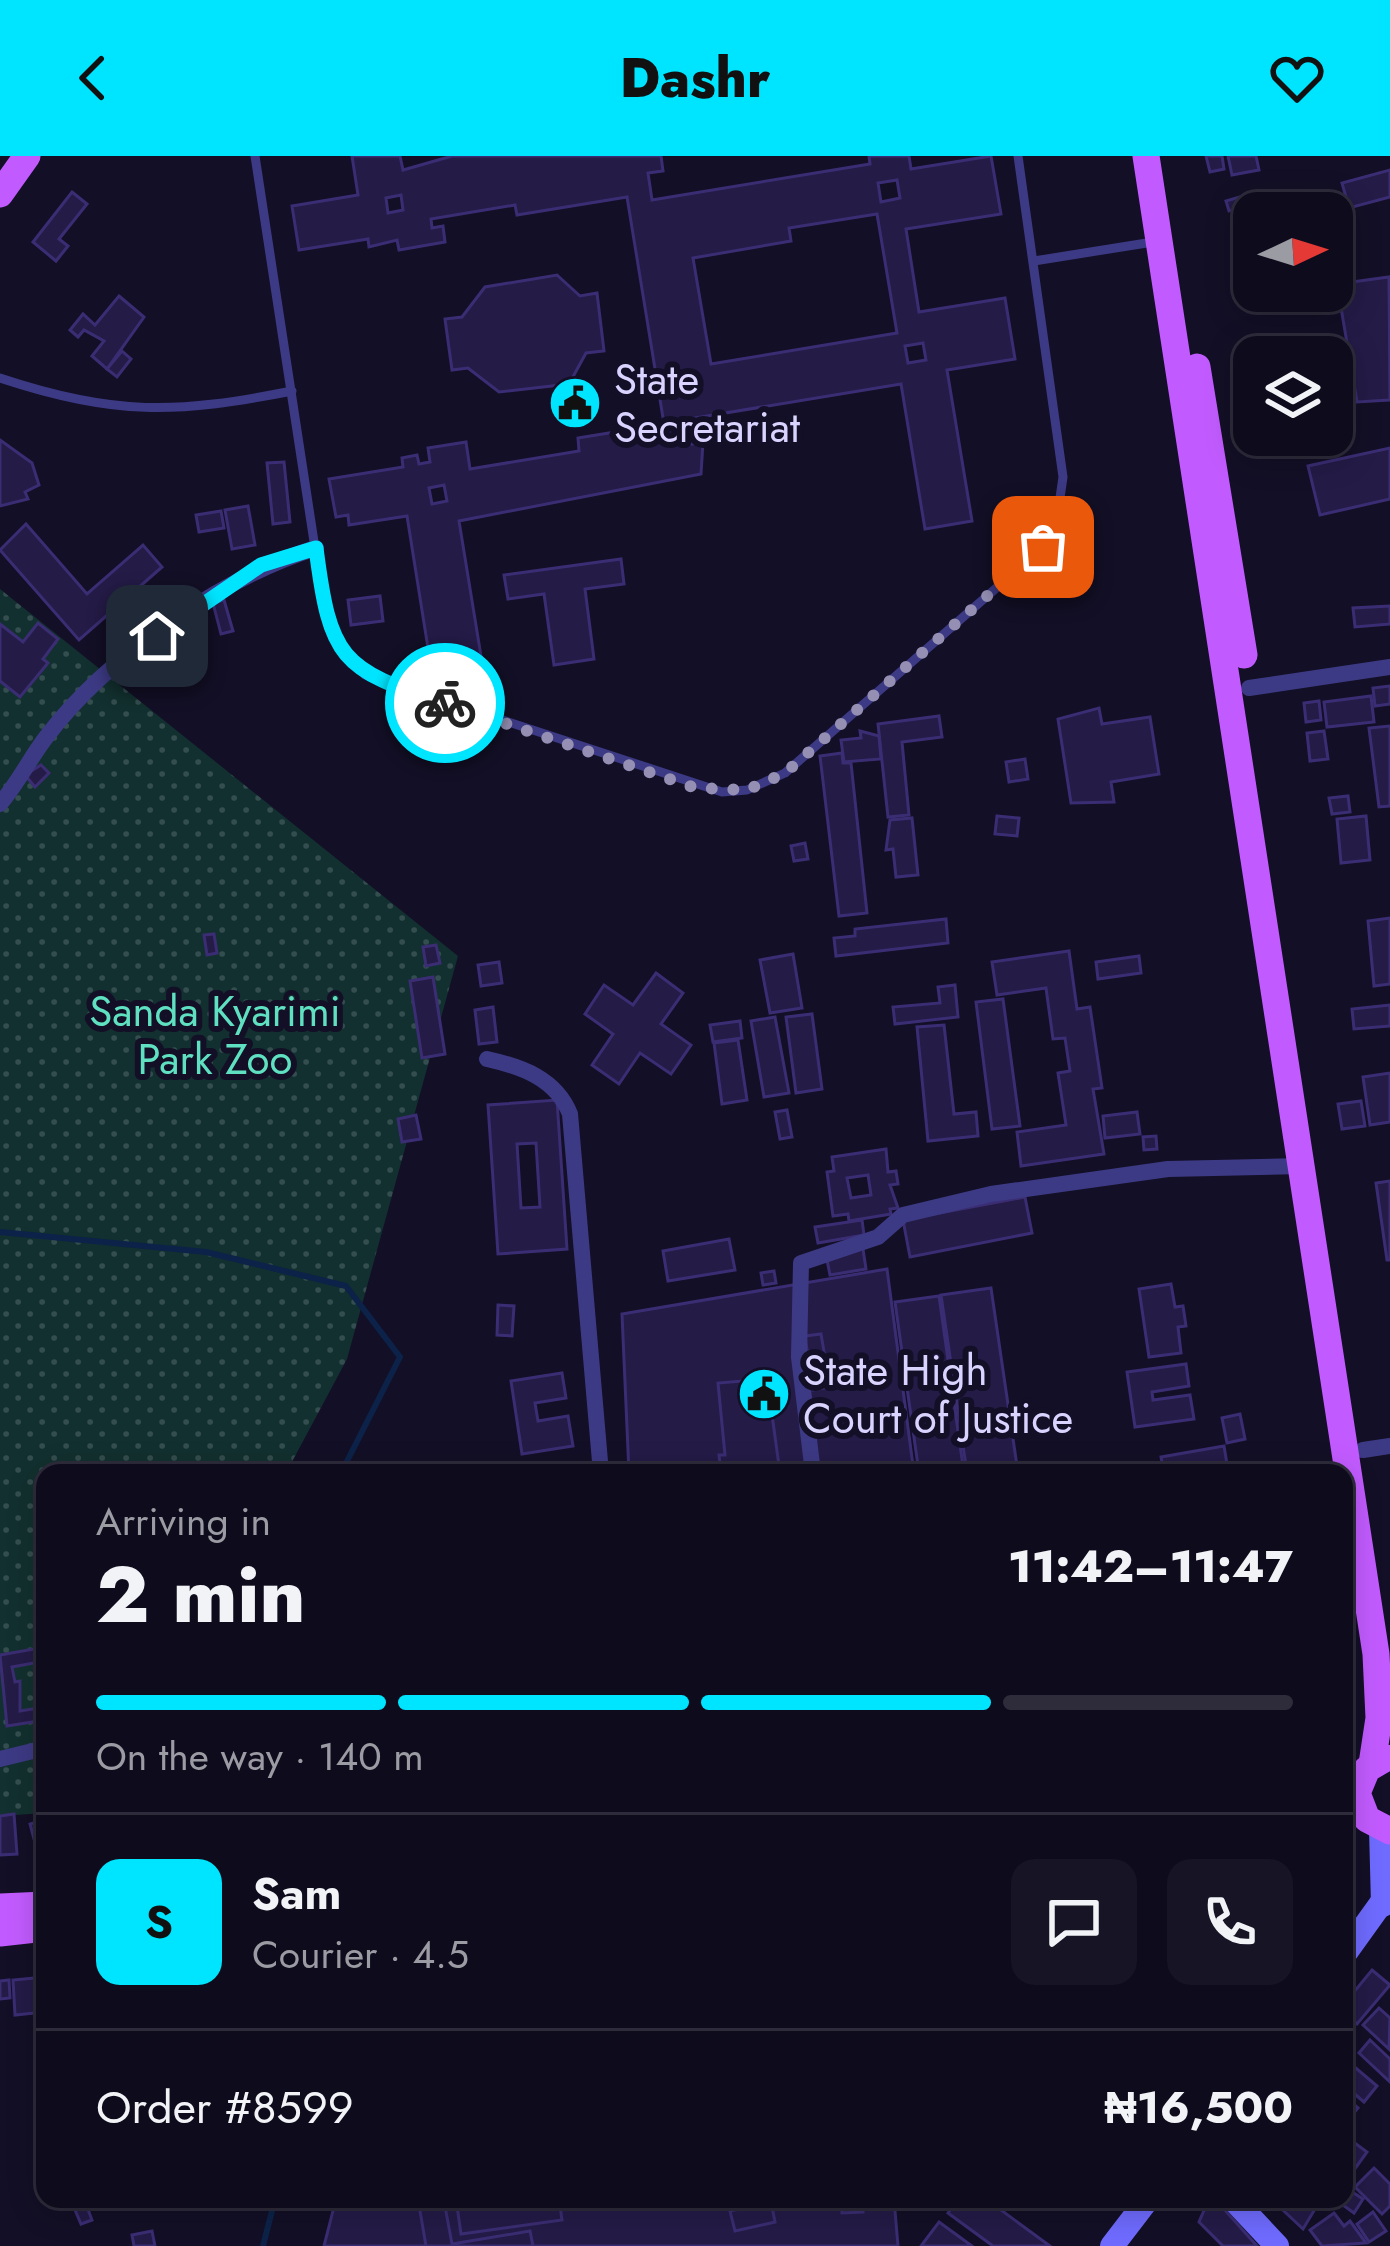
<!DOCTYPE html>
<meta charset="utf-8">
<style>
:root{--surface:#0e0b1c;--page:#171425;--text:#f1f3f6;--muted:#9b9ba3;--line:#2e2b3b;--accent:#00e5ff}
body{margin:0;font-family:Jost,sans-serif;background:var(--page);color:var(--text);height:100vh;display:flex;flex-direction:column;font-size:45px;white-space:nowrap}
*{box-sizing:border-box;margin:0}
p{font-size:39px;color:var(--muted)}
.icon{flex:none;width:66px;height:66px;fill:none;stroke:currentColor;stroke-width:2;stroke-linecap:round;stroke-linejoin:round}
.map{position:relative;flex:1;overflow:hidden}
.details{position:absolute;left:36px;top:1308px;width:1317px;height:744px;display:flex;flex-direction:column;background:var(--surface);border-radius:24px;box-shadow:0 6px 30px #0003,0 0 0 3px var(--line)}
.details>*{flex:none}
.needle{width:78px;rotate:86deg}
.buttons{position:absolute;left:1233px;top:36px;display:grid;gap:24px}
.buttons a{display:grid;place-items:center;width:120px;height:120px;border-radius:24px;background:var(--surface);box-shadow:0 6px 30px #0003,0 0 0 3px var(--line);font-size:60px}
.pin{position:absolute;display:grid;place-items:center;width:102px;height:102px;color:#fff;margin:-51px;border-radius:24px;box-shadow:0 6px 18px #0006}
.courier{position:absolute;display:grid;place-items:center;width:120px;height:120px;margin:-60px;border:9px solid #00e5ff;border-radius:50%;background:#fff;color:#222;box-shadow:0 3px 15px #0007}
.overview em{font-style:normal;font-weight:800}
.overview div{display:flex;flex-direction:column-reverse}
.overview{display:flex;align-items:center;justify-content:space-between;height:204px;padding:0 60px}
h1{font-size:78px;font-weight:800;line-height:90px}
.bar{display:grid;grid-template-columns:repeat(4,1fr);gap:18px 12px;align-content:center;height:144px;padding:0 60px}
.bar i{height:15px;border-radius:9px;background:var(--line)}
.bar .current{background:var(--accent)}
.bar p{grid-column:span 4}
.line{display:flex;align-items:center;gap:30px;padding:0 60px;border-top:3px solid var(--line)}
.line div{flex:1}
.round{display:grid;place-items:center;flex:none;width:126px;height:126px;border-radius:24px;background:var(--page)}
header{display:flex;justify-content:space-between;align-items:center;height:156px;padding:0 60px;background:var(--accent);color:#111;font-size:54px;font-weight:800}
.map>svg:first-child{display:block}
.park{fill:url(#park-dots)}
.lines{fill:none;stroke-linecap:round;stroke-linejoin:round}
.stream{stroke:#0c2248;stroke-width:6}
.building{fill:#241b47;stroke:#3b2d73;stroke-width:3;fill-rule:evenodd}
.lane{stroke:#3d3a85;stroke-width:9}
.street{stroke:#3d3a85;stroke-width:16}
.secondary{stroke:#6f6bff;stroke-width:24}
.primary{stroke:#c25bff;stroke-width:27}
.done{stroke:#948fb3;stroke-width:12;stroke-dasharray:0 21.6}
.route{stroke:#00e5ff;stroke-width:15}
.labels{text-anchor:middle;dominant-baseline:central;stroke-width:12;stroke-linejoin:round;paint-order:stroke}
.poi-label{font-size:42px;fill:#d9d4ff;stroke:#130f26;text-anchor:start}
.park-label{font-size:42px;fill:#5fe0c0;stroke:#130f26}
</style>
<header><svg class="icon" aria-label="back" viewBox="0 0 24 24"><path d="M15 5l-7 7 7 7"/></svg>Dashr<svg class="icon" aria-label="heart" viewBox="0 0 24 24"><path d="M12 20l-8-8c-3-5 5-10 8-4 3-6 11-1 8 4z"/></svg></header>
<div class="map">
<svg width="1390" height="2090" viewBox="0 0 1390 2090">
<defs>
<pattern id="park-dots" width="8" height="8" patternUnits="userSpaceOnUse" patternTransform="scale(3)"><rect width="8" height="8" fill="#12302f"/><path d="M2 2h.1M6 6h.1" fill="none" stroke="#344d4e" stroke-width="1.8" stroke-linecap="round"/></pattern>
</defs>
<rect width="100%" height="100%" fill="#130f26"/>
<polygon class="park" points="0,433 458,800 347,1203 286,1317 45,1317 45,1657 0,1660"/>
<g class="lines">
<g class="stream">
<polyline points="0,1076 206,1096 346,1130 400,1201 341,1317"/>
<polyline points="263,2090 275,2043"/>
</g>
</g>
<g class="building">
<path d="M352 0H400L403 14 452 0H661L663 15 648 17 652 44 870 8 869 0H909L911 13 991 0 1001 58 906 73 919 156 1005 142 1015 203 947 214 972 365 925 373 901 228 683 264 686 281 691 280 692 288 703 286 701 318 459 365 481 500 463 503 464 510 431 511 407 360 349 369 348 359 336 361 329 323 403 311 402 302 417 299 419 308 430 306 428 292 466 286 470 313 579 295 578 282 664 268 627 41 517 59 515 49 431 63 432 72 443 70 445 86 399 94 397 84 369 91 368 83 299 94 292 50 358 39ZM897 24 900 42 881 46 878 27ZM401 39 403 54 388 57 386 42ZM877 58 897 177 711 208 693 102 791 85 789 72ZM923 187 926 204 908 207 905 190ZM444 329 447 345 432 348 429 332Z"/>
<polygon points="1206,0 1222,0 1224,13 1210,16"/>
<polygon points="1228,0 1256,0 1259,14 1232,19"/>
<polygon points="1390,14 1390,41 1349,52 1342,27"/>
<polygon points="1321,35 1326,57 1296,57 1292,42"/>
<polygon points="72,36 87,48 59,83 68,90 56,105 33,86"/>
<polygon points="1246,39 1249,49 1229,55 1226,45"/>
<polygon points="1256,51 1254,78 1241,82 1233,60"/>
<polygon points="1351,103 1354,119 1341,121 1338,106"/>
<polygon points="557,119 580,140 597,137 604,195 586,197 569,228 499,236 468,212 452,214 445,163 462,161 485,131"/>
<polygon points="1389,121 1390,244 1357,246 1337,128"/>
<polygon points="119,140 144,161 107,213 92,200 104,185 84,174 78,181 70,174 83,158 95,169"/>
<polygon points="122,195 131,203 117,221 107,213"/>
<polygon points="0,284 32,307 39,329 25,336 28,343 0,350"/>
<polygon points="1390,292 1390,343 1320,359 1308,310"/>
<polygon points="284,306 290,366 273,368 267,307"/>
<polygon points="248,350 255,389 232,393 225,354"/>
<polygon points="221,355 224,372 199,376 196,359"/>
<polygon points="26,368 87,438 143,389 162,411 79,484 0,394"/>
<polygon points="621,403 624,428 585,433 594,503 554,509 544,438 508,443 504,419"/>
<polygon points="380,440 383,465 351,469 348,444"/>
<polygon points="224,444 233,475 221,478 213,447"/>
<polygon points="1390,450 1390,468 1355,471 1353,452"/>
<polygon points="38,467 58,483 43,503 48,507 20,541 0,525 0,468 23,486"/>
<polygon points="1390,530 1390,548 1375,550 1373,532"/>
<polygon points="1371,540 1374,566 1327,571 1324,546"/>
<polygon points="1319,545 1321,564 1306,566 1304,547"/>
<polygon points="1099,552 1102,568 1150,561 1159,618 1111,626 1114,646 1071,647 1058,563"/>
<polygon points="939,560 942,581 902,586 909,659 888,661 878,568"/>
<polygon points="1390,570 1390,650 1379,651 1369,572"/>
<polygon points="860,575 879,580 881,603 844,606 841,584 861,582"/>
<polygon points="1324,575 1328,603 1310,605 1307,577"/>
<polygon points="842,597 843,607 851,607 867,757 839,760 820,600"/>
<polygon points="1025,603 1028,623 1009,626 1006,606"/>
<polygon points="41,609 49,617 35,631 25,619"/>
<polygon points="1348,640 1350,656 1332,658 1329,642"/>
<polygon points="997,660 1019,662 1017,680 995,678"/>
<polygon points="1366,660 1370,704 1341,707 1337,663"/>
<polygon points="912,662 918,719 896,721 893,693 886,694 890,664"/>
<polygon points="805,687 808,703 794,705 791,690"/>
<polygon points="1390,762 1390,828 1374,830 1368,765"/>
<polygon points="946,763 948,787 836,800 834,782 855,780 855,773"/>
<polygon points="214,778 217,797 207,799 204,779"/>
<polygon points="436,789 440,807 426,810 423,791"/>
<polygon points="1069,795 1077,853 1090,851 1102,932 1093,933 1104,998 1021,1010 1017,976 1066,969 1058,917 1070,915 1065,882 1053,883 1046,832 997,839 992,806"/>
<polygon points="793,798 802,852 770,857 760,804"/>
<polygon points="1139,800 1141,817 1098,823 1096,806"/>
<polygon points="499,806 502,827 481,830 478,809"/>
<polygon points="656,817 683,837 661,868 691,889 671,918 640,897 619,928 592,909 613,878 585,858 604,829 633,849"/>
<polygon points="433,821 445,898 422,902 410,825"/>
<polygon points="955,829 958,861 895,868 893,851 940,847 938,831"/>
<polygon points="1003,843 1020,970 992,973 976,846"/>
<polygon points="1390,849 1390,870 1354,873 1352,853"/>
<polygon points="493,851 497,886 479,888 475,854"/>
<polygon points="812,858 822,933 796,937 786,861"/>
<polygon points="775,861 789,937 764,941 751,865"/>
<polygon points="740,865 742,882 713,886 710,869"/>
<polygon points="944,869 954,958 976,956 978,980 928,985 917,871"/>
<polygon points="738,884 747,944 722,948 714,887"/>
<polygon points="1390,917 1390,966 1370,969 1363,921"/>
<path d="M557 944 567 1093 498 1098 488 949ZM536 987 540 1051 521 1052 517 988Z"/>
<polygon points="1361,945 1365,970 1342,973 1338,948"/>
<polygon points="787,954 792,981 780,983 775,956"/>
<polygon points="1137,956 1140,978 1105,982 1103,960"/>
<polygon points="416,959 421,983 402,986 398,963"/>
<polygon points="1156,980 1157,993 1144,994 1143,981"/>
<path d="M886 993 888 1016 896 1015 898 1028 890 1029 898 1052 890 1053 891 1058 849 1065 848 1058 833 1060 827 1016 834 1015 832 1001ZM868 1019 871 1039 851 1042 847 1022Z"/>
<polygon points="1390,1025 1390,1104 1387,1104 1376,1027"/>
<polygon points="1025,1041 1032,1077 910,1101 903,1064"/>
<polygon points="862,1064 864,1079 818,1087 815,1071"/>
<polygon points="729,1083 735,1114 668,1125 663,1095"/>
<polygon points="863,1093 866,1113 830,1119 826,1099"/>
<polygon points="887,1113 914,1317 629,1317 622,1158"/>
<polygon points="774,1115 776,1127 763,1129 761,1117"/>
<polygon points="1171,1128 1175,1151 1183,1150 1186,1170 1178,1171 1181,1197 1149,1201 1139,1133"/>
<polygon points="991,1132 1018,1317 967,1317 941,1139"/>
<polygon points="939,1140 964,1317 919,1317 895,1146"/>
<polygon points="498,1149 514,1150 512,1180 497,1179"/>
<polygon points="821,1178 830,1231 813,1234 805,1180"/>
<polygon points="1186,1208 1189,1230 1152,1236 1153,1244 1190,1239 1194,1263 1135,1271 1127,1216"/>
<polygon points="562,1217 566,1242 535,1247 538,1265 568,1260 573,1290 522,1298 511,1225"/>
<polygon points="768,1223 769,1228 785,1226 787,1242 770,1244 780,1317 721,1317 719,1299 725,1299 718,1227"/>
<polygon points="1240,1258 1245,1283 1227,1287 1222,1262"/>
<polygon points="1224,1290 1228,1314 1164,1317 1161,1301"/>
<polygon points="45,1491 45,1505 12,1511 15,1526 20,1525 20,1555 45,1551 45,1564 7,1570 0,1499"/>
<polygon points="14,1658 17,1698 0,1699 0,1660"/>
<polygon points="45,1664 45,1696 38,1698 30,1668"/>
<polygon points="1372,1814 1390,1829 1357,1868 1344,1857 1344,1848"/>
<polygon points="45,1821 45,1856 15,1859 13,1824"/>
<polygon points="9,1824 10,1842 0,1843 0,1825"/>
<polygon points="1379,1852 1390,1862 1389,1893 1363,1869"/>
<polygon points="1370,1884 1390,1903 1390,1926 1359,1897"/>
<polygon points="1344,1902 1377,1930 1364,1946 1344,1929"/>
<polygon points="1344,1940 1358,1952 1348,1964 1344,1961"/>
<polygon points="1344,1979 1367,1996 1354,2014 1344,2006"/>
<polygon points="1374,2012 1390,2028 1390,2050 1382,2058 1355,2031"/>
<polygon points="1349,2034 1363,2043 1354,2057 1340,2047"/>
<polygon points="84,2043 92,2064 81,2068 72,2047"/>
<polygon points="336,2043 894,2043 898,2090 324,2090"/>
<polygon points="456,2043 559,2043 562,2064 461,2078"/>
<polygon points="842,2043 862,2043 863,2056 842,2057"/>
<polygon points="957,2043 986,2043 1050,2090 993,2090 948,2057"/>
<polygon points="1209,2043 1215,2043 1257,2090 1223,2090 1199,2066"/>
<polygon points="1271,2043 1292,2044 1321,2043 1303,2073"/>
<polygon points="444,2045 452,2088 530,2075 533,2090 426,2090 419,2049"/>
<polygon points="771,2046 775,2066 735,2075 730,2055"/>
<polygon points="1373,2056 1386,2075 1369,2086 1357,2068"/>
<polygon points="1334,2057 1344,2070 1350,2065 1366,2087 1322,2090 1310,2074"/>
<polygon points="939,2066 972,2090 921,2090"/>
<polygon points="152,2075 155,2090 134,2090 132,2079"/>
</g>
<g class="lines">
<g class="lane">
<polyline points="255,0 324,451 343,494 365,519 722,636 747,634 785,617 1043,391 1058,356 1063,321 1018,0"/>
<polyline points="1034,105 1153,86"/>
<path d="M0 222C114 260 176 258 292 235"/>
</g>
<g class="street">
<polyline points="1249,532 1390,511"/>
<path d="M0 648C18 627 30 602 47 580 107 501 223 421 316 392"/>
<path d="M487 903C523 911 556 923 570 958L601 1317"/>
<polyline points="1363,1294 1390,1290"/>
<polyline points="813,1317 799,1201 801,1107 878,1081 903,1059 991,1038 1168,1013 1303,1010"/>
<polyline points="0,1603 45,1592"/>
</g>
<g class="secondary">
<polyline points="1381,1673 1383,1749"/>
<polyline points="1344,1799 1390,1735"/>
<polyline points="1233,2043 1277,2090"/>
<polyline points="1112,2090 1148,2043"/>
</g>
<g class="primary">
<polyline points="1146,0 1376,1498 1379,1562 1372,1608"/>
<polyline points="0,38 27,0"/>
<polyline points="1197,211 1244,499"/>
<polyline points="1386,1602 1367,1613 1357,1637 1367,1663 1390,1675"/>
<polyline points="0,1751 45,1749"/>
<polyline points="0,1777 45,1772"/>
</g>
</g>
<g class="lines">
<polyline class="done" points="445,547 696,632 747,634 785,617 1043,391"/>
<path class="route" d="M157 480 261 409 316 392C330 502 340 514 445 547"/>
</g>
<defs>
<g id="civic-disc" transform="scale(2.7)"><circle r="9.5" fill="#00e5ff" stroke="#130f26"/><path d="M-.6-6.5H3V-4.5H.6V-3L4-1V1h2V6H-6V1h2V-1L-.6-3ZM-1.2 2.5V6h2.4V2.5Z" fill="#111"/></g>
</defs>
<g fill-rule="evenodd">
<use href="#civic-disc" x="575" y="247"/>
<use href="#civic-disc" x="764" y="1238"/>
</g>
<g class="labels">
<g class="poi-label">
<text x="614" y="223">State<tspan x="614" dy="48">Secretariat</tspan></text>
<text x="803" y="1214">State High<tspan x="803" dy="48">Court of Justice</tspan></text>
</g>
<g class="park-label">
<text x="215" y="855">Sanda Kyarimi<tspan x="215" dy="48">Park Zoo</tspan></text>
</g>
</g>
</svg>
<div class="buttons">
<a><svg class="needle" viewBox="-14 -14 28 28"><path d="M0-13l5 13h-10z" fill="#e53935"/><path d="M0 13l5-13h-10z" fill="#9b9ba3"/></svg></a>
<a><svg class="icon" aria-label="layers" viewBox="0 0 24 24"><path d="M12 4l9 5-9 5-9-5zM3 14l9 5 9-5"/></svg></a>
</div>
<div class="pin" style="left:1043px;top:391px;background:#ea580c"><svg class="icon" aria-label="bag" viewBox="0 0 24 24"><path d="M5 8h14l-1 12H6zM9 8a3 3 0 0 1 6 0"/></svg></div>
<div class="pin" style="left:157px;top:480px;background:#1f2937"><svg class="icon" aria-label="home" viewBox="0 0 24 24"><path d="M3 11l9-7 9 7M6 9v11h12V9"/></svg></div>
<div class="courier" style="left:445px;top:547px"><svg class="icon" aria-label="bike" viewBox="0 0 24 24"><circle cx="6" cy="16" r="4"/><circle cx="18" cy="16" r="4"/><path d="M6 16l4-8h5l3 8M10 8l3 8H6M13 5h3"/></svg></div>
<section class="details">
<div class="overview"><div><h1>2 min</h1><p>Arriving in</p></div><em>11:42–11:47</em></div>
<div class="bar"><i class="current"></i><i class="current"></i><i class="current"></i><i></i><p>On the way · 140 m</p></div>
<div class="line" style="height:216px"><b class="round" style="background:var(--accent);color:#111">S</b><div><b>Sam</b><p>Courier · 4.5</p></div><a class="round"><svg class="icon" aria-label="chat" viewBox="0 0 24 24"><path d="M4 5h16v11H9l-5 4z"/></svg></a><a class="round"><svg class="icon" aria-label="phone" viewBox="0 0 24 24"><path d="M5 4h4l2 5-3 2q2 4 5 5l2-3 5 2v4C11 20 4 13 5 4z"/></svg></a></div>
<div class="line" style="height:156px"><div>Order #8599</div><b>₦16,500</b></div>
</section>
</div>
